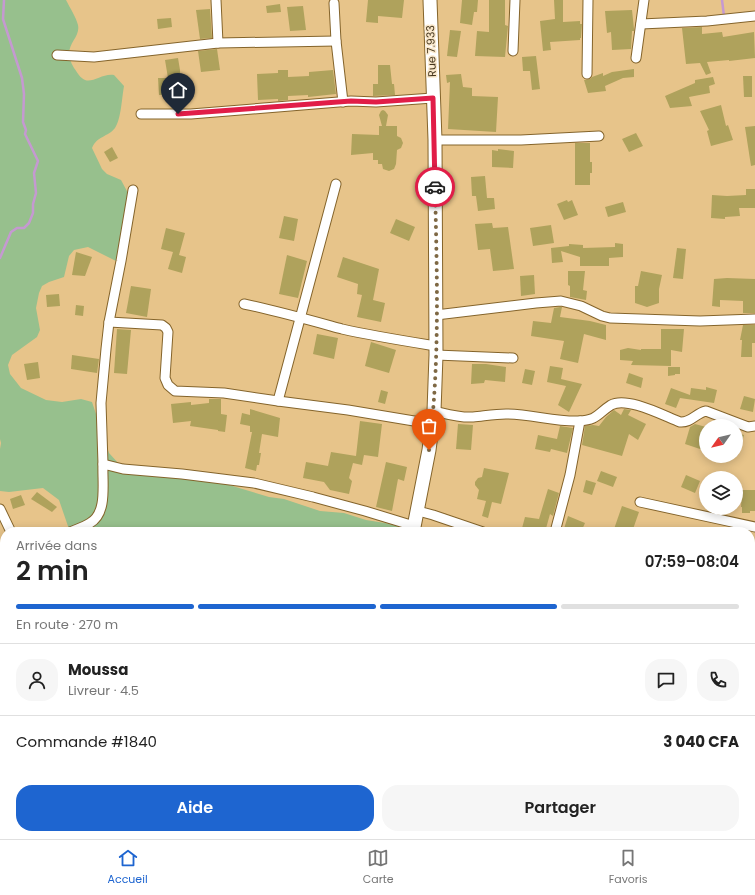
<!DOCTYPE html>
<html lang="fr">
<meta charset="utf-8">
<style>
:root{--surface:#fff;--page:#f6f6f6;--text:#222;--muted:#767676;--line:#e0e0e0;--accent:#1e65d0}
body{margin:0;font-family:Poppins,sans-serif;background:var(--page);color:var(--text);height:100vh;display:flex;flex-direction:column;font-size:15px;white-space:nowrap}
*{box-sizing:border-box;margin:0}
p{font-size:13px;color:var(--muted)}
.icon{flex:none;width:22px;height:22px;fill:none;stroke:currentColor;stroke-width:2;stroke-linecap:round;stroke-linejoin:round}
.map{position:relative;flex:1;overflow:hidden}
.sheet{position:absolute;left:0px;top:527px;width:755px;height:312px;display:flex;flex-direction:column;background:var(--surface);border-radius:16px 16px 0 0;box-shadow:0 2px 10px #0003}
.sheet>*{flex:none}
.needle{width:26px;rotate:236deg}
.tools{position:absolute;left:699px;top:419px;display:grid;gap:8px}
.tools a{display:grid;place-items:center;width:44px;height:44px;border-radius:50%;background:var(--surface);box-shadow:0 2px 10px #0003;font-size:20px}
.pin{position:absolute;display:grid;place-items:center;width:34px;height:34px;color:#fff;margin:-41px -17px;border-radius:50% 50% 50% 0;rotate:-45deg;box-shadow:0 0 4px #0007}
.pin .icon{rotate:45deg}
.courier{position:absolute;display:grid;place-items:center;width:40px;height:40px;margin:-20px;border:3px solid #e11d48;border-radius:50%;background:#fff;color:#222;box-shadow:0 1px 5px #0007}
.overview em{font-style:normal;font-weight:600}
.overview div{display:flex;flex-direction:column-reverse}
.overview{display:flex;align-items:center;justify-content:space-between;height:68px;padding:0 16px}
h1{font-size:26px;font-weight:600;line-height:30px}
.bar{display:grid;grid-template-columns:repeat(4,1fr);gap:6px 4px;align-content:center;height:48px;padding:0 16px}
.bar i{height:5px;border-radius:3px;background:var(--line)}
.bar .current{background:var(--accent)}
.bar p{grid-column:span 4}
.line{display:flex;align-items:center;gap:10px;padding:0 16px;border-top:1px solid var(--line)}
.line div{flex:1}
.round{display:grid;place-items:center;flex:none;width:42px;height:42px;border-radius:16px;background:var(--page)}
.cta{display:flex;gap:8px;margin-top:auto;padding:8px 16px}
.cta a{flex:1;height:46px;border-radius:16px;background:var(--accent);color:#fff;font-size:16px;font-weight:600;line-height:46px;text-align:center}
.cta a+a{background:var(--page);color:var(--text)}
.menu{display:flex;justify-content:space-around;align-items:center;height:56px;border-top:1px solid var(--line);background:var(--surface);font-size:11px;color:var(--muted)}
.menu a{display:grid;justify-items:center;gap:2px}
.menu .current{color:var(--accent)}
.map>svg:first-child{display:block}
.green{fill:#97c08d}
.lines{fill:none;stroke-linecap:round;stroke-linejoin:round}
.stream{stroke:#c599d1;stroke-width:2.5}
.building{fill:#afa25c}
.street-casing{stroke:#84642b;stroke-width:11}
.secondary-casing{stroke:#84642b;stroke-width:15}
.street{stroke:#fff;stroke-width:9}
.secondary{stroke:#fff;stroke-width:13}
.done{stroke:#7e6844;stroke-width:4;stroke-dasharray:0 7.2}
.route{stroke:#e11d48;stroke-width:5}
.labels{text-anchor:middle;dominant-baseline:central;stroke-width:3;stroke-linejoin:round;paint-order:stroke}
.street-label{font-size:11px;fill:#45361e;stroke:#fae8cb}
</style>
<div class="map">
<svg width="755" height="839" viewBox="0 0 755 839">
<rect width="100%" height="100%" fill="#e7c48a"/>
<g class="green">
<path d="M0 0H66C70 8 76 17 78 25 81 40 60 45 74 68 77 72 80 78 85 80 93 83 103 73 114 75L124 86C122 97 121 120 115 128 108 137 97 136 92 148L102 169 107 174 121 180 128 193V201L122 223 123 238 116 261 88 247 74 250 69 256 64 277 49 282 42 286 39 293 36 308 40 330 37 337 12 355 8 365 10 374 21 388 46 400 62 402 81 399 92 402 109 453 119 464 219 482 269 497 284 499 320 511 344 513 366 520 385 523 400 527 403 532H70L59 500 43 488 9 492 0 491V449L1 443 0 439Z"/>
<polygon points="755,705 755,839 720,839 718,834 750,834 750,714"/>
</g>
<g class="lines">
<g class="stream">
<polyline points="722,0 724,16"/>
<polyline points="0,258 11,232 17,228 24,228 29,223 33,213 33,204 36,193 34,173 38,161 25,134 26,130 23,122 24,94 22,78 3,19 4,0"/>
</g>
</g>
<g class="building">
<polygon points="368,0 404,0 402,18 378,16 378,23 366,22"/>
<polygon points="462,0 478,0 477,12 474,12 472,25 460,23"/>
<polygon points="489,0 505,0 505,25 508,26 505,57 475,56 477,31 489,32"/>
<polygon points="554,0 563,0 563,22 580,21 580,24 582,24 581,38 580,38 580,40 550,42 551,50 543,51 540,21 555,19"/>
<polygon points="280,4 281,12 267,13 266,6"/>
<polygon points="303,6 306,30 290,31 287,7"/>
<polygon points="210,9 212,38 200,39 196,10"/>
<polygon points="632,10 634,29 634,31 632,31 631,49 612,50 611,32 607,33 605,11"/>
<polygon points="171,18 172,27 158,29 157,19"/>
<polygon points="702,27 702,34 722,32 723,37 754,32 755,58 729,61 729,60 707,62 711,73 706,75 700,63 686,64 682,28"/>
<polygon points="450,30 461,31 457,57 447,56"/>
<polygon points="217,49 220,70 201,72 198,51"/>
<polygon points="536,56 540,89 532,90 530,71 523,71 522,57"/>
<polygon points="178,58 180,70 181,94 159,95 158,78 168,78 165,60"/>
<polygon points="378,65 390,65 392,84 394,84 395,95 373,96 373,84 378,84"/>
<polygon points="634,69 634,77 623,78 605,86 606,91 588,93 584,80 590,79 592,77 603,73 603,76 612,72"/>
<polygon points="278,70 288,70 288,77 309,76 309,72 333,70 336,94 308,97 308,95 288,96 288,100 278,101 278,99 258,100 257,74 278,73"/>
<polygon points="461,74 463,87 472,88 472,96 498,97 496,132 448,129 450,82 447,83 446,75"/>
<polygon points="743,76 752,76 752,97 744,97"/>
<polygon points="713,77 715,84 709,86 710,93 689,97 692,106 670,108 665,96 695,83 695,80"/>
<polygon points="721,105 726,126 728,125 733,140 711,146 707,131 709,130 700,111"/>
<polygon points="383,110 385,111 388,115 386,126 397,126 397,136 401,138 403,143 401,148 397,150 396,164 394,169 389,171 383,169 382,164 378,164 378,160 373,160 373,153 351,155 352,134 379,135 379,126 382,126 379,115 381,111"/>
<polygon points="755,126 755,165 751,166 745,127"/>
<polygon points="636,133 643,146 629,152 622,139"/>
<polygon points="575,143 590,143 590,162 592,162 592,173 590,173 590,185 575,185"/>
<polygon points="112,147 118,158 110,162 104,152"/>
<polygon points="498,149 514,151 513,168 492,167 492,150 498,151"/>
<polygon points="485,176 487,198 494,198 495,209 478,211 476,196 472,196 471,177"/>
<polygon points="746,189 755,189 755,208 739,208 740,216 725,217 725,219 711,218 712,195 727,196 746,195"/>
<polygon points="567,200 568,202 572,200 578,215 564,220 557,204"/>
<polygon points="623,202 626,212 608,217 605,207"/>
<polygon points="284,216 298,219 294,241 279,238"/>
<polygon points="396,219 415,227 409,241 390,233"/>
<polygon points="492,223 493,228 508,227 514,269 493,271 490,249 478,250 475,224"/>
<polygon points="551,225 554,243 533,246 530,228"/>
<polygon points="166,228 185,233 179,255 186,257 182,273 168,269 173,252 161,249"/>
<polygon points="615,243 623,244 623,257 609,258 609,266 580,266 580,257 561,251 563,262 552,263 551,248 569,246 569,244 583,245 583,248 615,247"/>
<polygon points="677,248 686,249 683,279 673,278"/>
<polygon points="76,252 92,257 85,276 72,275"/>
<polygon points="287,255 307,261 298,298 279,294"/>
<polygon points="343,257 379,269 373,300 385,303 381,322 357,317 362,295 357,294 358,284 337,277"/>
<polygon points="568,271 585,271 583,290 587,291 586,300 570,297 570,286 568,285"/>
<polygon points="641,271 662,275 659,289 659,303 647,307 635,303 635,286 638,286"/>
<polygon points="534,275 535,294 521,296 520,276"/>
<polygon points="727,278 755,279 755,313 743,313 743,301 720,300 720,307 712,306 714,279"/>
<polygon points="131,286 151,289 147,317 126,313"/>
<polygon points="59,294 60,306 47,307 46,295"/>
<polygon points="76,305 84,306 83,316 75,315"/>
<polygon points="560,307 562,307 560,317 590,321 606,325 606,340 584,334 578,363 560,359 564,341 531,336 533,321 551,323 554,308"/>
<polygon points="743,325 755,325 755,343 752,343 752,357 741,357 742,340 740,340"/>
<polygon points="117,329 131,330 127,374 114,373"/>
<polygon points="661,329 684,329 682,352 671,350 671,366 631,365 633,361 620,360 620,350 628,348 641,350 641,349 661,349"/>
<polygon points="317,334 338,338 334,359 313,354"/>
<polygon points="371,342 396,350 389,373 365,366"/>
<polygon points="72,355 99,359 97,373 71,369"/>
<polygon points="38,362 40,378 27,380 24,364"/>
<polygon points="472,364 486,364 506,367 505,382 485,380 484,383 471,384"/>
<polygon points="550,366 563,368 561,379 582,384 569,412 558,405 566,386 547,382"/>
<polygon points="668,367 680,367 680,374 675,374 675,375 668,376"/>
<polygon points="525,369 535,371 532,385 522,383"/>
<polygon points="629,373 643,378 641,388 626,383"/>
<polygon points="706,387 717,390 714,403 680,398 676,408 665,404 671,388 690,395 691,388 706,390"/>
<polygon points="381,390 388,392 385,404 378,402"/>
<polygon points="744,396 755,399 753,412 740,409"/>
<polygon points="209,399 221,399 221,414 227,415 225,432 218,431 218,430 190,426 191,421 173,423 171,404 191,402 191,405 209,403"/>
<polygon points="250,409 280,418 278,437 262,434 259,453 261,453 259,465 257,465 256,471 245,468 252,432 250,432 250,426 240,424 242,413 250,415"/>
<polygon points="624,409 631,410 628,415 646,424 638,440 629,434 622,456 582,445 585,426 593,425 599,426 606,417 614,410 621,415"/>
<polygon points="360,421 382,424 378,457 364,455 362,465 353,463 349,478 352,481 349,494 330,490 324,482 303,478 306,462 328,466 331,452 356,456"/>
<polygon points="458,424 473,425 471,450 456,449"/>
<polygon points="695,424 706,427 706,451 685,444 690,427"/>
<polygon points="560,426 573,428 567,453 551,449 550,452 535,449 538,435 557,439"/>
<polygon points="736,433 744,435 738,455 736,455"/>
<polygon points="386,462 407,467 404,481 398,479 392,511 376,507"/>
<polygon points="484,468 509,473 501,504 492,502 488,518 482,516 486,501 477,499 479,490 475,485 475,482 478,478 482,477"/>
<polygon points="601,471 617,477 613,487 597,481"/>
<polygon points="686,475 700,481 695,493 681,487"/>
<polygon points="586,480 596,483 592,495 583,492"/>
<polygon points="548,489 559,493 553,516 550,514 545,532 521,532 525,517 539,519"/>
<polygon points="742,490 755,490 755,511 750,511 750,513 742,513 742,507 741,507"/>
<polygon points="37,492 57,507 52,512 31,499"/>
<polygon points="21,495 25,505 13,509 10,499"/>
<polygon points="622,506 639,512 632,532 613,532"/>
<polygon points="568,516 585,523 581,532 563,532"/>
</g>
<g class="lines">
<g class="street-casing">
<g id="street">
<polyline points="216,0 218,43"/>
<polyline points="334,3 336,41 343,102"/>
<polyline points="641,24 707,21 755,16"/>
<polyline points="513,51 515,0"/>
<polyline points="57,55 94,57 218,43 336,41"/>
<polyline points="636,58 644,0"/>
<polyline points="587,74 588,0"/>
<polyline points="141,114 191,114 351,101 376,102 433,98"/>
<polyline points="435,140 521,140 599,136"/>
<path d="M244 304C277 311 309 320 342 329 373 336 405 341 436 346"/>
<polyline points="436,315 536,303 561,301 581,306 602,316 610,318 700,321 755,319"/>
<polyline points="109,322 162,325 166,328 168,332 165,378 168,385 175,391 224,393 278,401 348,410 432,424"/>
<polyline points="436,355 513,358"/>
<polyline points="278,401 336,184"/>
<path d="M434 411C447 414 460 418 473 417 484 416 495 414 506 414 531 414 555 422 579 421 598 420 597 414 611 405 627 396 664 416 680 422 691 423 696 413 706 411L748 427 755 426"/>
<polyline points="103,464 101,403 106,349 109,322 121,261 133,190"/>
<polyline points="640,502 755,527"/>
<polyline points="0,509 11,532"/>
<polyline points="418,511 433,515 483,532"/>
<path d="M70 532C77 529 84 527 90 523 108 513 102 482 103 464L123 469 182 474 254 483 313 497 365 511 414 526"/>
<polyline points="555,532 570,475 580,421"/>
<polyline points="0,560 5,558"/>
<polyline points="750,582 755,583"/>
<polyline points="750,698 755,689"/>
<polyline points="116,834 119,839"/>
<polyline points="249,834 251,839"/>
<polyline points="614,834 621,839"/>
<polyline points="515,839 517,834"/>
<polyline points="597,839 600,834"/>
<polyline points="671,839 673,834"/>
</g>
</g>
<g class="secondary-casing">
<g id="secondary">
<polyline points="413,532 429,450 434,411 436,355 435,140 430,0"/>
<polyline points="230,839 241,834"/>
</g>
</g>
<use href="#street" class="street"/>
<use href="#secondary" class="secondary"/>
</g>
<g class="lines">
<path class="done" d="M429 450C440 363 437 275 435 187"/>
<polyline class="route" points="178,114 351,101 376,102 433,98 435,187"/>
</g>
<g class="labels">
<g class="street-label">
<text transform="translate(431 51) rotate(-92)">Rue 7.933</text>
</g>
</g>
</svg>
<div class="tools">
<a><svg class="needle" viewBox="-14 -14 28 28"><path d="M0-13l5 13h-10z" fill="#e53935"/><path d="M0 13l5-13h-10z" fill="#767676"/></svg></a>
<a><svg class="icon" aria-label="layers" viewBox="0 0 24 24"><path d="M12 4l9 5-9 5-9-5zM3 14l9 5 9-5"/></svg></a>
</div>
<div class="pin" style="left:429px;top:450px;background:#ea580c"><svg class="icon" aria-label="bag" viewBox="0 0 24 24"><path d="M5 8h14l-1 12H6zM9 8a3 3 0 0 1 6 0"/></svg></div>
<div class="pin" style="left:178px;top:114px;background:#1f2937"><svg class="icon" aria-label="home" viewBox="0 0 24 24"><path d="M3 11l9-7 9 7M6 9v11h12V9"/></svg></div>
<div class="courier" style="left:435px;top:187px"><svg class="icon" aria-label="car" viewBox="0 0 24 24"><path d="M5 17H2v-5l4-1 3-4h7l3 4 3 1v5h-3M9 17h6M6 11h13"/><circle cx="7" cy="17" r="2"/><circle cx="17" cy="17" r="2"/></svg></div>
<section class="sheet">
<div class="overview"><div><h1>2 min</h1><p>Arrivée dans</p></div><em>07:59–08:04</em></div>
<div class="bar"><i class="current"></i><i class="current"></i><i class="current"></i><i></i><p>En route · 270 m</p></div>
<div class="line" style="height:72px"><a class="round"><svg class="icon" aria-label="person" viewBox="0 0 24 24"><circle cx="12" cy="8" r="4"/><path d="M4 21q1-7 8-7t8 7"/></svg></a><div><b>Moussa</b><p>Livreur · 4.5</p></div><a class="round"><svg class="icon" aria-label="chat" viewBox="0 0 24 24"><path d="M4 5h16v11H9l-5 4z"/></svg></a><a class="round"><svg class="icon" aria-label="phone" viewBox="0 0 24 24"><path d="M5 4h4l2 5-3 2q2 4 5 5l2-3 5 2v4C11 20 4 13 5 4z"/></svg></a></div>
<div class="line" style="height:52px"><div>Commande #1840</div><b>3 040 CFA</b></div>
<div class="cta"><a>Aide</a><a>Partager</a></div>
</section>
</div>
<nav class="menu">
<a class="current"><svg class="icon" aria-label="home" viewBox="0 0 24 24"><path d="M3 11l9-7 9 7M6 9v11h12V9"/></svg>Accueil</a>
<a><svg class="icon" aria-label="map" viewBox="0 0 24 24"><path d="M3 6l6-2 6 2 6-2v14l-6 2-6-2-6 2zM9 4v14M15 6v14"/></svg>Carte</a>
<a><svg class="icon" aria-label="saved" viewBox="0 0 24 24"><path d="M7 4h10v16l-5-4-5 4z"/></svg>Favoris</a>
</nav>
